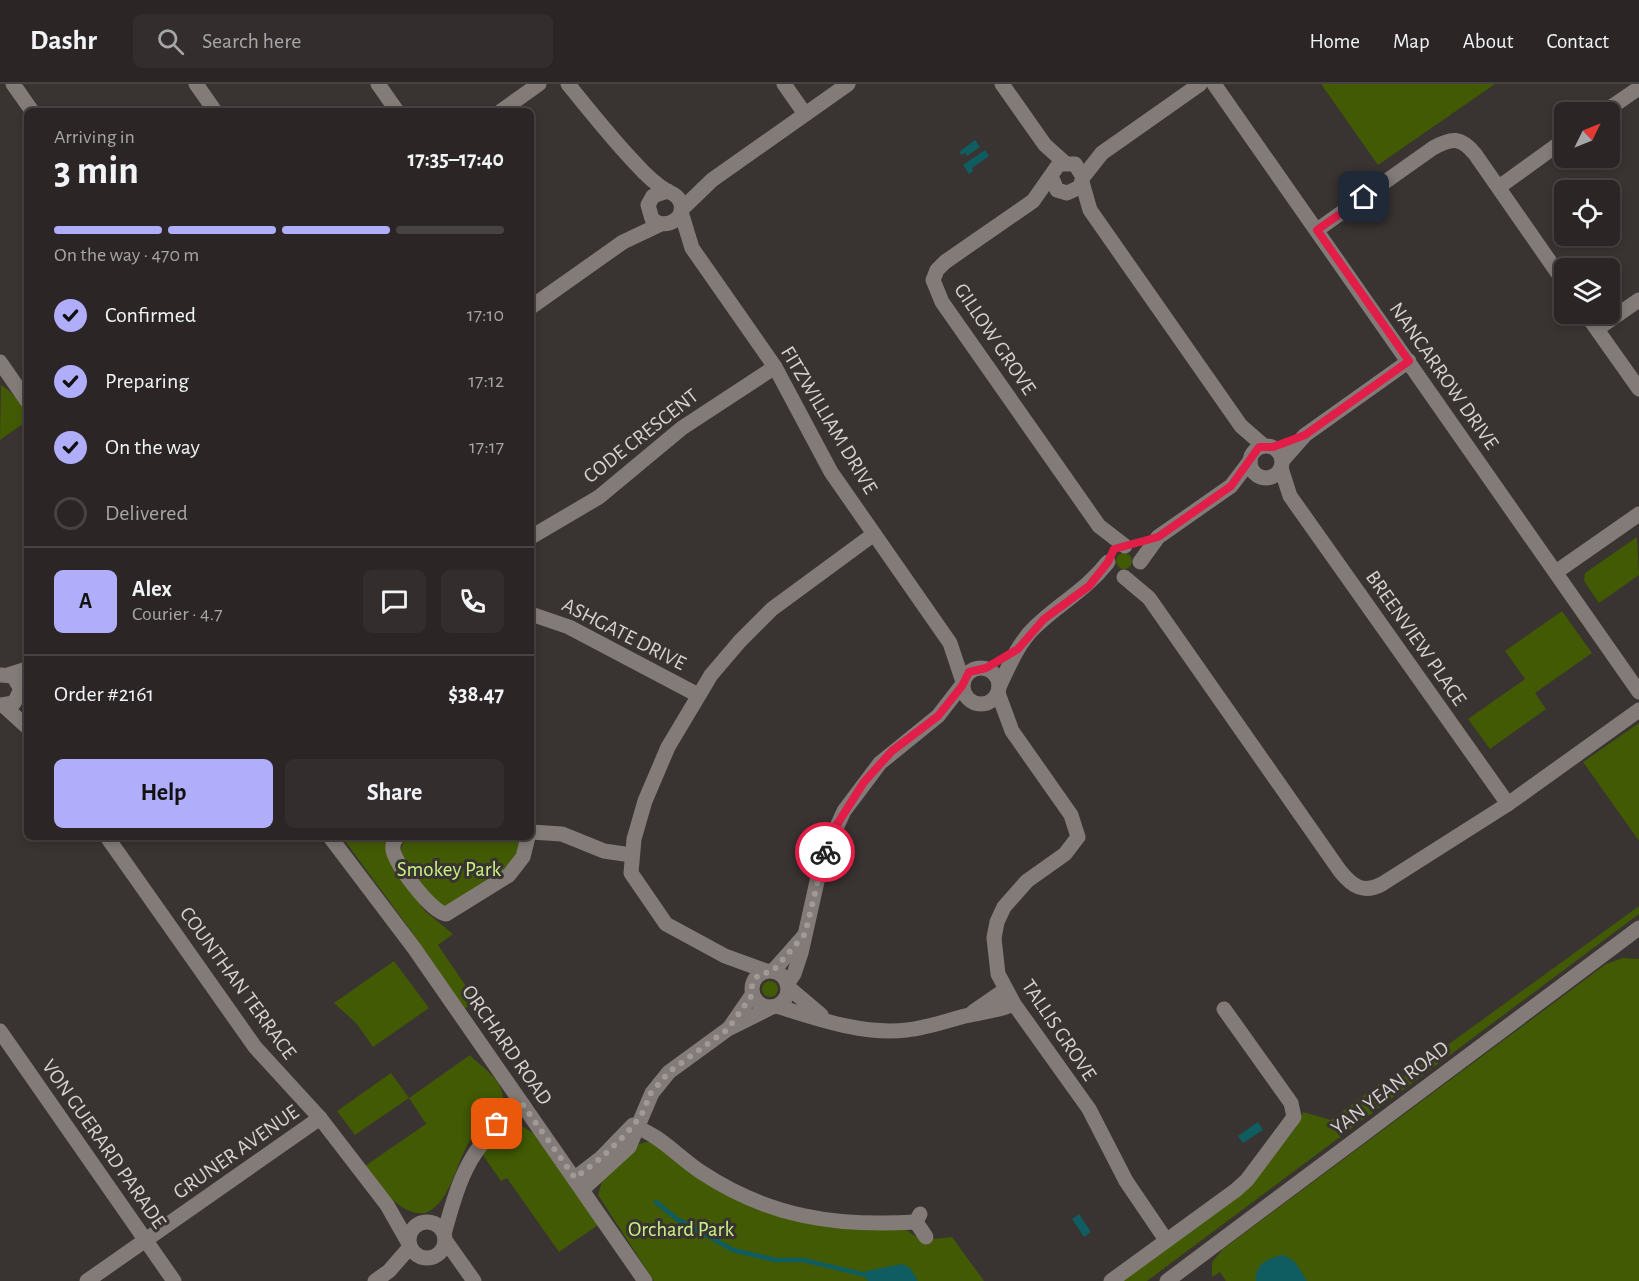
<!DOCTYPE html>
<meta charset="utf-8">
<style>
:root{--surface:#2b2625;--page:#332e2d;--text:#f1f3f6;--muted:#a6a5a7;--line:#474342;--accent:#b0aefa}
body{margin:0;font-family:"Alegreya Sans",sans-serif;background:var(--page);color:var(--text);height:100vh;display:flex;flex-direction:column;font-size:22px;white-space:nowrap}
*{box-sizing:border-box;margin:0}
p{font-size:20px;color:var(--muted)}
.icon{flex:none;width:33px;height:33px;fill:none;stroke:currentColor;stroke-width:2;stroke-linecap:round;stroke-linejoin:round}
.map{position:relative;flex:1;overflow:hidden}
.panel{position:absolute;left:24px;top:24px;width:510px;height:732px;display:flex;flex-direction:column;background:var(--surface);border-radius:9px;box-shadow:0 3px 9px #0003,0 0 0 2px var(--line)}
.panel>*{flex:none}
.needle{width:39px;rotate:47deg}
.buttons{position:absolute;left:1554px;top:18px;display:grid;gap:12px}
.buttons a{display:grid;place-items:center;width:66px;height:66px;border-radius:9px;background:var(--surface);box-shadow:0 3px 9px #0003,0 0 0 2px var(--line);font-size:30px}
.pin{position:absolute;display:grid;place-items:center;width:51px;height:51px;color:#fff;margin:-26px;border-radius:12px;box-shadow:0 3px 9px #0006}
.courier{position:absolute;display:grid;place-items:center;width:60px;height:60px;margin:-30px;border:4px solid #e11d48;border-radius:50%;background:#fff;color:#222;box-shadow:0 2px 8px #0007}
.headline em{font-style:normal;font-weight:600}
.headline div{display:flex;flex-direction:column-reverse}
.headline{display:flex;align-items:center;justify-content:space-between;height:102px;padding:0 30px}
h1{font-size:39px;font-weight:600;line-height:45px}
.bar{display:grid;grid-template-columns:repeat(4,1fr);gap:9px 6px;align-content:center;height:72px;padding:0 30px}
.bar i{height:8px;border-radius:4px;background:var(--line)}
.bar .on{background:var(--accent)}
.bar p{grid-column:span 4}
.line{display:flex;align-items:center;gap:15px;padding:0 30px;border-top:2px solid var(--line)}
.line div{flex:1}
.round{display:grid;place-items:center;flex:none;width:63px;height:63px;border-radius:9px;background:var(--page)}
ol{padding:0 30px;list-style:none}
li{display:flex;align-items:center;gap:18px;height:66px}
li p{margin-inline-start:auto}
li .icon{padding:6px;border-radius:50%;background:var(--accent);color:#111;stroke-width:4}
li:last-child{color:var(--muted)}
li i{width:33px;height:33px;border:3px solid var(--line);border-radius:50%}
.action{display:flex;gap:12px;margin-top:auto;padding:12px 30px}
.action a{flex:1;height:69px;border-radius:9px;background:var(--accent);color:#111;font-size:24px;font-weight:600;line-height:69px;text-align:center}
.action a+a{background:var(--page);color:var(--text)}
header{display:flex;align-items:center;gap:36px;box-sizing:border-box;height:84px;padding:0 30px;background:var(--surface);border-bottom:2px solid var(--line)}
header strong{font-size:28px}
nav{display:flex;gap:33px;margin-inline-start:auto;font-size:21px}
.search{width:420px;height:54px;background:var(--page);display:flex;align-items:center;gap:15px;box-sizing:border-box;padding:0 21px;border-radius:9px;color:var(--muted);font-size:22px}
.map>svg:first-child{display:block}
.green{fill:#415a03}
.water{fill:#0f5d60}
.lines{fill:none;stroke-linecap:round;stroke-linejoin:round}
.stream{stroke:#0f5d60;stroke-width:4.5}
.street{stroke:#827b78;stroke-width:15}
.secondary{stroke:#827b78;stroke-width:15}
.done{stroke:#9f9a98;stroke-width:6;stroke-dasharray:0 10.8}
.route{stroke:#e11d48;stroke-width:8}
.labels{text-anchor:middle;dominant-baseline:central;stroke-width:6;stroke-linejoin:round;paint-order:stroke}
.street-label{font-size:21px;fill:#d6d2d0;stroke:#393331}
.park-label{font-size:21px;fill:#c9f384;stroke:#393331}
</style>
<header>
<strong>Dashr</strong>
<div class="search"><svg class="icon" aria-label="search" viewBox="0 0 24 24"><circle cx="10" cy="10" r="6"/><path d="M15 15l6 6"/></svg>Search here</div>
<nav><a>Home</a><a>Map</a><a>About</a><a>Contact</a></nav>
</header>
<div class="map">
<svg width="1639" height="1197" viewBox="0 0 1639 1197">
<rect width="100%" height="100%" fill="#393331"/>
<g class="green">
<polygon points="1321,0 1495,0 1378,81"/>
<path d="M1 301C12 308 27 323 27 337L0 356Z"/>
<polygon points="1637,453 1639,491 1599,519 1584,497 1585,489"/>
<circle cx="1124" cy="477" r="8"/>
<polygon points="1562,527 1592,569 1535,609 1546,625 1490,665 1468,635 1525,595 1505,567"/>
<polygon points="1639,639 1639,757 1583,678"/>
<polygon points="342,753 385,753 388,774 425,827 453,850 438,861 476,917 464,925 409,844"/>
<path d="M406 753H521C519 788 472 807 446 823 431 817 402 781 401 764Z"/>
<polygon points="1639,822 1639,830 1147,1197 1121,1197 1249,1102 1295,1045 1303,1028 1331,1036 1382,998 1387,1005"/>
<polygon points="1623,874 1639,875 1639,1197 1226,1197 1220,1188 1212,1193 1212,1178 1223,1165 1606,880"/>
<polygon points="394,877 429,924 373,963 357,940 334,919"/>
<circle cx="770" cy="905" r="8"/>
<path d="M470 971C480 983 502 993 503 1014 503 1031 477 1044 469 1058 456 1080 451 1117 426 1129 399 1133 379 1100 365 1082L426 1040 409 1014 355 1051 337 1027 391 989 409 1014Z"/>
<polygon points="522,1042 536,1051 598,1141 559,1168 507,1094 501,1097 482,1070 503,1049"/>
<polygon points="646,1058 653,1058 725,1109 905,1145 928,1161 933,1155 952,1153 984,1197 654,1197 598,1111 602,1097 639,1060"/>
</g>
<g class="water">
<polygon points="975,56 980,63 967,72 965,69 961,71 959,68"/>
<polygon points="985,66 989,72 972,84 973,87 969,90 963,81"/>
<polygon points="1258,1038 1263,1046 1243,1059 1238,1052"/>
<polygon points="1079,1130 1091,1148 1084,1153 1072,1135"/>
<path d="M1284 1171 1295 1178 1307 1197H1256C1254 1181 1269 1173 1284 1171Z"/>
<polygon points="902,1180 910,1184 918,1197 868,1197 864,1192 866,1187"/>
</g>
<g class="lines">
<polyline class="stream" points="656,1118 677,1135 733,1166 775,1176 803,1176 870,1192"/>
<g class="street">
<polyline points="13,0 32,27"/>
<polyline points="196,0 215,27"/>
<polyline points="378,0 397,27"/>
<path d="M568 0C589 26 612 55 635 79 644 89 655 100 667 107 671 109 675 110 678 114 691 132 666 148 652 135L648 121 653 112 668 107"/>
<polyline points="784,0 805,30"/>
<polyline points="1002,0 1045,61 1064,78"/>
<polyline points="1214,0 1639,608"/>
<polyline points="501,27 539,0"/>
<polyline points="1604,28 1639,4"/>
<polyline points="1051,92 1057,106 1067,109 1080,103 1083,93 1075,80 1059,80 1033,117 945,178 937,186 933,196 942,218 1099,442 1125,462"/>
<polyline points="1083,93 1102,69 1200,0"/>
<polyline points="1082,98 1090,126 1241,342 1264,362"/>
<polyline points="1499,103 1564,56"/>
<polyline points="681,126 712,96 848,0"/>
<polyline points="681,128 692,164 775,283 831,388 950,559 963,598"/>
<path d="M1317 146 1433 64C1452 53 1461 53 1475 70L1564 198"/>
<polyline points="531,223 623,158 661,140"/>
<polyline points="1586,230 1639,305"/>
<polyline points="1597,245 1639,216"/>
<circle cx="1266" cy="378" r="16"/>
<polyline points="1282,377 1305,351 1409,277"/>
<polyline points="1281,384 1290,412 1508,720"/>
<polyline points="531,453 599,413 682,344 775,283"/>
<polyline points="1140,478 1158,453 1231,402 1250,377"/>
<polyline points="1556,488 1639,430"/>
<path d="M1124 493 1149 514 1340 787C1352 802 1363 810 1382 800L1508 720 1639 626"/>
<polyline points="531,530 569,543 698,611"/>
<circle cx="981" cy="602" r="18"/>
<polyline points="0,591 13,592 21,605 14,619 0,621"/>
<polyline points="8,591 27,585"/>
<path d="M999 603C1009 582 1018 559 1035 543 1061 518 1085 507 1108 478"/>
<polyline points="998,609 1012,647 1071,731 1078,753 1065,770 1027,797 1004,823 997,838 994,854 998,890 1014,920 1089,1025 1126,1097 1166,1156"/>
<polyline points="4,622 27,643"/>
<polyline points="531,748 562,750 604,767 631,771"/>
<polyline points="107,753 255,963 320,1034 387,1121 408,1158"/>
<path d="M397 753C394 757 392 761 393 766 396 781 431 828 446 830L509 791 523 773 528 753"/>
<circle cx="770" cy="905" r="18"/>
<polyline points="766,887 725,872 666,840 631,789 634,755 645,717 668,663 711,591 740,557 772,525 874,450"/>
<polyline points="773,887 803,853"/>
<polyline points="787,900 794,890 801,869 822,775 844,727 880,679 938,632 962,601"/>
<polyline points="788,903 821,931"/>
<path d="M777 922C818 935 863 951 907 946 927 944 946 937 965 932 982 928 997 927 1014 920"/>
<polyline points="973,928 1005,906"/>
<polyline points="730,943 752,911"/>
<polyline points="0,947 174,1197"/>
<path d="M633 1042C660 1051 677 1072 701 1088 769 1133 836 1143 916 1138"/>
<polyline points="575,1094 601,1074 633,1041"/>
<polyline points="583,1105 629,1063 652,1009 669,988 728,945 772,923"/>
<polyline points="920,1130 916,1138 926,1153"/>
<circle cx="427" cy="1156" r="18"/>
<path d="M444 1150C461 1088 471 1060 523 1021"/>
<polyline points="445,1156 474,1197"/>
<polyline points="87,1197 320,1034"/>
<polyline points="375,1197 389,1187 410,1163"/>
<polyline points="1111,1197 1236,1106 1247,1096 1294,1033 1291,1019 1224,925"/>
</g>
<g class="secondary">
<polyline points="0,278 27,317"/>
<polyline points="330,753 414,864 645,1197"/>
<polyline points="1167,1197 1639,844"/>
</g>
</g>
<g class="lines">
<polyline class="done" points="497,1040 523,1021 575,1094 601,1074 625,1051 641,1032 651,1009 669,988 728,945 752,911 752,901 758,891 773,887 805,850 825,768"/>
<polyline class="route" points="825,768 836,742 864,698 892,667 938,632 962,602 969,588 986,584 1018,565 1044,535 1089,502 1108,478 1114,465 1158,453 1231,402 1259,363 1273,363 1305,351 1409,277 1317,146 1364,113"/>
</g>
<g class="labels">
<g class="street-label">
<text transform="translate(995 255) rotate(56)">GILLOW GROVE</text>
<text transform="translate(1444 292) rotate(55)">NANCARROW DRIVE</text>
<text transform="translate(829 336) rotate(59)">FITZWILLIAM DRIVE</text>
<text transform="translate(641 352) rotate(-38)">CODE CRESCENT</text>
<text transform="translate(624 550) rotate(27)">ASHGATE DRIVE</text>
<text transform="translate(1416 554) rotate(55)">BREENVIEW PLACE</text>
<text transform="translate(238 899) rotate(54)">COUNTHAN TERRACE</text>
<text transform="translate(1059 946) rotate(56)">TALLIS GROVE</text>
<text transform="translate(507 961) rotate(55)">ORCHARD ROAD</text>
<text transform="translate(1390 1004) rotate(-37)">YAN YEAN ROAD</text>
<text transform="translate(104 1060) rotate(55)">VON GUERARD PARADE</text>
<text transform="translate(236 1068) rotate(-35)">GRUNER AVENUE</text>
</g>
<g class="park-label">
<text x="449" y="785">Smokey Park</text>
<text x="681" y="1145">Orchard Park</text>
</g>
</g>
</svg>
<div class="buttons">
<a><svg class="needle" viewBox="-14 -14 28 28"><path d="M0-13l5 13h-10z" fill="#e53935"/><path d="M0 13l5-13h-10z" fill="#a6a5a7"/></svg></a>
<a><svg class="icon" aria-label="locate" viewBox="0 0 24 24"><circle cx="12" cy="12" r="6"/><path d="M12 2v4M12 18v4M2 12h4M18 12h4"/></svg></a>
<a><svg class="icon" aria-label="layers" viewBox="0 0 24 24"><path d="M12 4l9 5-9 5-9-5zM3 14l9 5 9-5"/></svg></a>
</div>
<div class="pin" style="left:497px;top:1040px;background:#ea580c"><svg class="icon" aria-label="bag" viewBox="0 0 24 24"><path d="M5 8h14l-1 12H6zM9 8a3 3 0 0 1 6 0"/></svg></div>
<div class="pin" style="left:1364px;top:113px;background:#1f2937"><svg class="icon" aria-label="home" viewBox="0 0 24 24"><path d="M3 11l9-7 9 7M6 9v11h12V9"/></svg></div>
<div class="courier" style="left:825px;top:768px"><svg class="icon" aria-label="bike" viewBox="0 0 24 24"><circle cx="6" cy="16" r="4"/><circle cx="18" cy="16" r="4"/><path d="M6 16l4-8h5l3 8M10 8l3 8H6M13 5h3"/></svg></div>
<section class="panel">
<div class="headline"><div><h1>3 min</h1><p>Arriving in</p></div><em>17:35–17:40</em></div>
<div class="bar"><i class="on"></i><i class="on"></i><i class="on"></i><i></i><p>On the way · 470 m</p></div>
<ol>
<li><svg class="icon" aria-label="check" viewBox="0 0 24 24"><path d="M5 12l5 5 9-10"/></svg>Confirmed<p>17:10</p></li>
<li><svg class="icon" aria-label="check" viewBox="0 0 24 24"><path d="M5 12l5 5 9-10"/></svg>Preparing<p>17:12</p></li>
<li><svg class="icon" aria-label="check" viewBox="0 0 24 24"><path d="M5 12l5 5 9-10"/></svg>On the way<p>17:17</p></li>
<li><i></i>Delivered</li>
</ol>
<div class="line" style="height:108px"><b class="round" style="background:var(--accent);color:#111">A</b><div><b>Alex</b><p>Courier · 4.7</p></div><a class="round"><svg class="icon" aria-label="chat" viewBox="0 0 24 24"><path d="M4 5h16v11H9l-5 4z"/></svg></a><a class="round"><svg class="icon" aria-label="phone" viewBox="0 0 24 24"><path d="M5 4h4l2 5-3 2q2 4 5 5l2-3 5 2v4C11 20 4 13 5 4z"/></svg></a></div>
<div class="line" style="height:78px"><div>Order #2161</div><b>$38.47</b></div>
<div class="action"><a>Help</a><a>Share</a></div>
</section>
</div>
